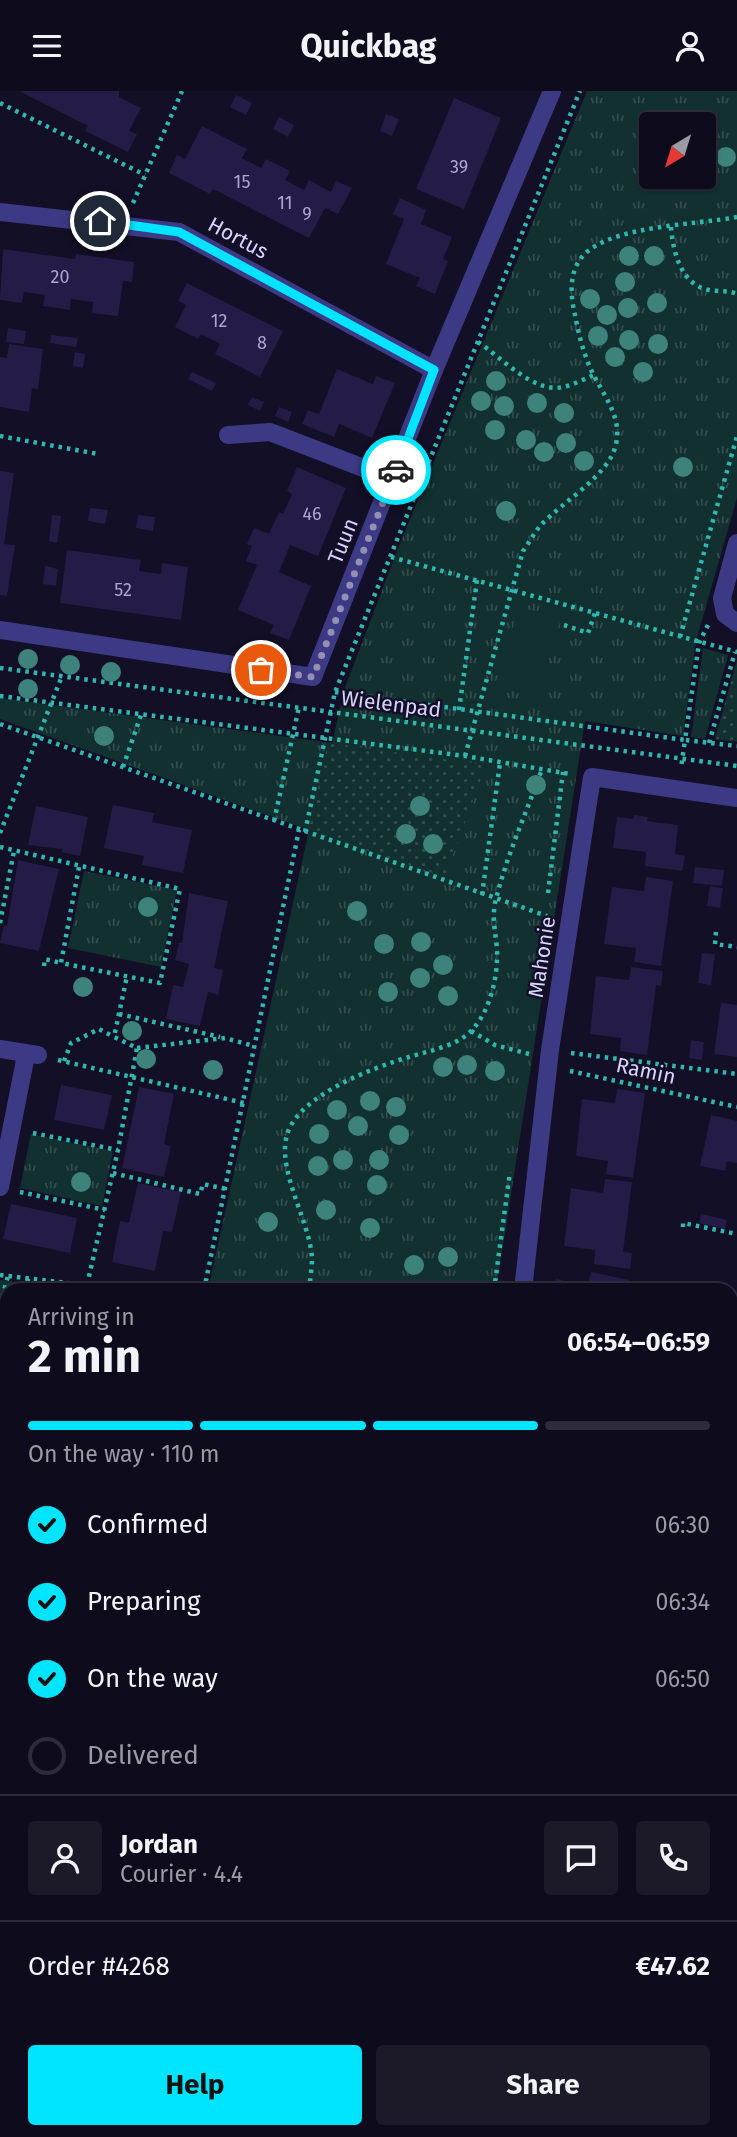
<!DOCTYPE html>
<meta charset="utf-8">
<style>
:root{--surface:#0e0b1c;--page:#1c1929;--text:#f1f3f6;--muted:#9b9ba3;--line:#2e2b3b;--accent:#00e5ff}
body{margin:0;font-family:"Fira Sans",sans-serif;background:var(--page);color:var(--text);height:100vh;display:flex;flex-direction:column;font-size:26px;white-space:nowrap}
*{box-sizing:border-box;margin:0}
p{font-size:23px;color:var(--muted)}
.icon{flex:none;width:38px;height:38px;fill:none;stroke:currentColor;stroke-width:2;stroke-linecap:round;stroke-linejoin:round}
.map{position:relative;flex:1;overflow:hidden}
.drawer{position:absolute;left:0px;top:1192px;width:738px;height:856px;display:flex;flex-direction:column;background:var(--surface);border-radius:21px 21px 0 0;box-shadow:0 2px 5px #0004,0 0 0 2px var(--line)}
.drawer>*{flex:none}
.needle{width:46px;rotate:218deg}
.tools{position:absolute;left:639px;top:21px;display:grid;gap:14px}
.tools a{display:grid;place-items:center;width:77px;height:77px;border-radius:7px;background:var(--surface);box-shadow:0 2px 5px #0004,0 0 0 2px var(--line);font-size:35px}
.pin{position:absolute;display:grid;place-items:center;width:60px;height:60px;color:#fff;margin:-30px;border:4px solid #fff;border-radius:50%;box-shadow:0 2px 7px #0007}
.courier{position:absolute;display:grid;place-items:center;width:70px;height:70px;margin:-35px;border:5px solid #00e5ff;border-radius:50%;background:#fff;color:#222;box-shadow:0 2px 9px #0007}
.overview em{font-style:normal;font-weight:700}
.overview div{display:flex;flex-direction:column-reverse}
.overview{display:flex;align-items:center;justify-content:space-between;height:119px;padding:0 28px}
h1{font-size:46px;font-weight:700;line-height:52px}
.bar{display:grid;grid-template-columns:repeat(4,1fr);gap:10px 7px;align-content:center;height:84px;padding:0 28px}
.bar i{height:9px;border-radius:5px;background:var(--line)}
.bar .on{background:var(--accent)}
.bar p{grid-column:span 4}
.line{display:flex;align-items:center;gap:18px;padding:0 28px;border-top:2px solid var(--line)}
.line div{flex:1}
.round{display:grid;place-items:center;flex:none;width:74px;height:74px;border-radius:7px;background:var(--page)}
ol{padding:0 28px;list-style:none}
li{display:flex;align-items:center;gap:21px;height:77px}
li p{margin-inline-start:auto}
li .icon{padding:7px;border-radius:50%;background:var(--accent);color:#111;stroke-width:4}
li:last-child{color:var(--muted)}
li i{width:38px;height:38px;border:4px solid var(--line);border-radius:50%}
.primary-button{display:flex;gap:14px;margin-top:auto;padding:14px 28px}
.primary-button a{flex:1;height:80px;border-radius:7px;background:var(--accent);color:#111;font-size:28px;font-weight:700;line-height:80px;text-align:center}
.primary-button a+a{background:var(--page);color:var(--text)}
header{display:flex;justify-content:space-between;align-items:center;height:91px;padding:0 28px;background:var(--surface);font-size:32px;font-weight:700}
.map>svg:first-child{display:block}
.grass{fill:url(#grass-tufts);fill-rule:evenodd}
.park{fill:url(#park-dots)}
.garden{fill:#12302f}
.building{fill:#241b47}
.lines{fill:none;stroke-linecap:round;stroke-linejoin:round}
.path{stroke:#2fb8b0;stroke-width:4.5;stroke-dasharray:3.5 5;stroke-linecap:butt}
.minor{stroke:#3d3a85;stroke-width:18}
.major{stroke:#c25bff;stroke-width:18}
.tree{fill:#3d827b}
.done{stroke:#948fb3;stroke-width:7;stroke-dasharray:0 12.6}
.route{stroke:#00e5ff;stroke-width:9}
.labels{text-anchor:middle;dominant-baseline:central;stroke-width:5;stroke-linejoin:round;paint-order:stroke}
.number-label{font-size:18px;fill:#aca6d1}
.street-label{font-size:21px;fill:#d9d4ff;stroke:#130f26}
</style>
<header><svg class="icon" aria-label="menu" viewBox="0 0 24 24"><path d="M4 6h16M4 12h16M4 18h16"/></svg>Quickbag<svg class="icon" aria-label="person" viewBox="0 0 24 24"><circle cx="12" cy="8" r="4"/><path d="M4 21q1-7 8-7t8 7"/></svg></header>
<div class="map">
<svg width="737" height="2046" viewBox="0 0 737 2046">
<defs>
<pattern id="grass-tufts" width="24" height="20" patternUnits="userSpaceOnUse" patternTransform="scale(1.75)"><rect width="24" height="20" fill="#12302f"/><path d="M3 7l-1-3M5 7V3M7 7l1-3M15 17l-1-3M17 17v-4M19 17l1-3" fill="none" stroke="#344d4e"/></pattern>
<pattern id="park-dots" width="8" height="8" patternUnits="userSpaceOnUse" patternTransform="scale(1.75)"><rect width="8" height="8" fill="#12302f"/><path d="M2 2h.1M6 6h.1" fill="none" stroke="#344d4e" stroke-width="1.8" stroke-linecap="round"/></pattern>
</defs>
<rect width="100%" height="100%" fill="#130f26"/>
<g class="grass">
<path d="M587 0H737V407L696 550 683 645 585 630 496 1199H208L309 739 0 628V607L332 652 344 599 397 460ZM651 33H704V86H651Z"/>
<polygon points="703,557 728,564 705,648 691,646"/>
<polygon points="84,780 177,799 161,876 68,857"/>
<polygon points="31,1043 113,1060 102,1115 20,1097"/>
<polygon points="0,1189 92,1199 7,1199 7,1296 0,1294"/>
<rect x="732" y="1708" width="5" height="143"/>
<polygon points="0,1903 7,1903 7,2040 204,2041 201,2046 0,2046"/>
</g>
<g class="park">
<polygon points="737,569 737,651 715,648"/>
<polygon points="328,652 486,674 445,786 309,739"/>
</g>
<polygon class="garden" points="519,516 561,528 540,595 499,583"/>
<g class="building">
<polygon points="19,0 119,0 119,6 141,17 129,40 137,43 128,61 85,40 88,35"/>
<polygon points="236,4 252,12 246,24 230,16"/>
<polygon points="454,7 501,27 464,118 416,98"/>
<polygon points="386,23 399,28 392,45 380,40"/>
<polygon points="279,26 294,34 288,46 273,38"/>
<polygon points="202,35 247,58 242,67 261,77 266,68 290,80 285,89 304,99 309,89 331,101 336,90 352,97 338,123 325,117 309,147 213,98 210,103 169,82 177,64 185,68"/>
<polygon points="400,107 426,119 421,133 452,146 443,168 448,170 435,203 416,195 420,187 386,173 404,128 393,123"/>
<polygon points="3,158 75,168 76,163 134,171 132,191 123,190 118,225 92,222 93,211 71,208 70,219 43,215 45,204 24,201 22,212 0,209"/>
<polygon points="187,192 283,240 260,286 215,263 220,253 201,243 198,248 175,236 186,214 178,210"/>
<polygon points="8,237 26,240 24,253 6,251"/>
<polygon points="51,244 78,247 76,256 50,252"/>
<polygon points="9,253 43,258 38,298 32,297 29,321 0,316 0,266 7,267"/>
<polygon points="75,261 85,263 83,277 73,275"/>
<polygon points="337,278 373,293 376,285 395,292 372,347 339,333 334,346 302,333 308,319 319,323"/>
<polygon points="192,281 216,292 212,300 188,288"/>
<polygon points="252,306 264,311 260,320 248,314"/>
<polygon points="279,316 292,321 288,331 275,325"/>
<polygon points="297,376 346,397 318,465 290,454 279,481 311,495 289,549 270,542 274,534 238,519 257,474 246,470 252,455 247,453 254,437 269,443 279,421 283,423 292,403 287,400"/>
<polygon points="0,380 14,382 4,453 15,454 7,505 0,504"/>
<polygon points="90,417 108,419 105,433 88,430"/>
<polygon points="52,424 61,425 57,452 49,450"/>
<polygon points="138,424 155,426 153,440 136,437"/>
<polygon points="67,459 141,469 139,480 161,483 162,472 188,476 181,529 60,512"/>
<polygon points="45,475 58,478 56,495 43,493"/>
<polygon points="113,714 154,722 152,731 192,739 183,782 142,774 144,765 104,757"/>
<polygon points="36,715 88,726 80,765 62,761 62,758 28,754"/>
<polygon points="634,724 648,726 647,730 678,734 675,763 685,765 682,780 645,775 646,761 613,757 617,726 633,728"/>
<polygon points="18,769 59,778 39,860 0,852 4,834 7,835"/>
<polygon points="695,776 724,779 722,795 693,792"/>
<polygon points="646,786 673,790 661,875 634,871 636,857 604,853 612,796 644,800"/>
<polygon points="710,795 723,797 720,817 707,815"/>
<polygon points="189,802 228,810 214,877 223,879 218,904 208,901 200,935 166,928 173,894 183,896 189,873 175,869 179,852 182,852"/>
<polygon points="702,862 715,863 711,894 698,892"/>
<polygon points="631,876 663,880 661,895 656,894 647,964 620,960 621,947 590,943 596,885 629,889"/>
<polygon points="721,912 737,914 737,966 714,963"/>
<polygon points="691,949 704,951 702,969 689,967"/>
<polygon points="61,994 112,1004 104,1039 54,1029"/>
<polygon points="139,996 174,1003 164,1053 171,1055 164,1086 122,1077"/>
<polygon points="617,998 645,1002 633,1087 606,1083 608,1070 576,1065 582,1008 615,1012"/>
<polygon points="711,1024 737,1030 737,1072 727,1070 725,1080 700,1075"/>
<polygon points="605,1088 632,1091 623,1161 632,1162 630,1178 594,1173 595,1159 564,1155 571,1097 603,1102"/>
<polygon points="138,1092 181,1101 172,1141 163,1140 155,1180 112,1171 120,1130 129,1132"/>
<polygon points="11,1113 77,1127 70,1162 3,1148"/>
<polygon points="701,1123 727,1129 725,1138 699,1132"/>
<polygon points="591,1181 629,1189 627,1199 553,1199 556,1188 588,1195"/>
<polygon points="732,1209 737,1210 737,1259 732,1258"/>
<polygon points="734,1398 737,1398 736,1452 732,1452"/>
<polygon points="7,1548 7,1594 0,1590 0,1553 3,1555"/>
<rect x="732" y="1580" width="5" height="57"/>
</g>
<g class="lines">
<g class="path">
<polyline points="0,12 145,84"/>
<polyline points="133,112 182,0"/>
<path d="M671 136C673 161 681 194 709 199 719 201 728 199 737 203"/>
<path d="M478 251C501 266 534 303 563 296 573 294 584 288 594 284"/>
<polyline points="0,345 98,363"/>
<polyline points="391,466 737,561"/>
<polyline points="564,534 588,542 595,522"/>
<polyline points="708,534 699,552 685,649 737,655"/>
<polyline points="680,546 737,345"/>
<polyline points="0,577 737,675"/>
<polyline points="335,601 685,649 681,677"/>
<polyline points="0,605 465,665 570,683"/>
<polyline points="459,619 477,489"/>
<polyline points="0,633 547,825"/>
<polyline points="709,652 735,561"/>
<path d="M465 665 523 460C529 452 534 442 541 434 562 411 610 384 616 353 622 327 605 306 594 285 584 265 579 245 575 224 570 203 568 176 588 160 621 134 695 134 737 126"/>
<polyline points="123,676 142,621"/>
<polyline points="274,730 299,616"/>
<polyline points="305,741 335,601 580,0"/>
<polyline points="0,742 62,585"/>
<polyline points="0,756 180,798 160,892 61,872 79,776"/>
<polyline points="548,802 563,681"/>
<polyline points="482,804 500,672"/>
<polyline points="0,832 14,760"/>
<polyline points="716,841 715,853 737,856"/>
<polyline points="44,875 45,868 61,872"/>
<polyline points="119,923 220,946"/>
<polyline points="471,940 495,954 529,963"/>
<polyline points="137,957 225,947 254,955"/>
<polyline points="571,962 737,983"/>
<polyline points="58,969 244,1012"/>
<polyline points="64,970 71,952 99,938 114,946"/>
<polyline points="570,980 737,1016"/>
<polyline points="33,1042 118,1059"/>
<polyline points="113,1082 200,1103 203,1093 226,1098"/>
<polyline points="20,1101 105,1119"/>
<polyline points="683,1136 683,1132 737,1143"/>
<polyline points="0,1184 127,1199"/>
<polyline points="87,1194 118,1059 137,957 114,946 127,885"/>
<polyline points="27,1199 28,1188"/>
<polyline points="204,1199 299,739"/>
<path d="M309 1199C310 1189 312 1177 312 1167 310 1132 279 1083 286 1048 293 1006 372 977 409 966 428 960 458 955 472 939 490 920 498 886 497 860 496 842 491 826 496 808 507 764 527 720 542 678"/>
<polyline points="494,1199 510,1081"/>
<polyline points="0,1214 8,1185"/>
<polyline points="0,1298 7,1300"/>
<polyline points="732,1318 737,1319"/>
<polyline points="0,1381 7,1381"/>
<polyline points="0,1418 7,1418"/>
<polyline points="0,1493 7,1494"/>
<polyline points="732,1507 737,1507"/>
<polyline points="0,1508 7,1495"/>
<polyline points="0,1546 7,1537"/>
<polyline points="732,1703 737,1704"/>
<polyline points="732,1787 737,1784"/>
<polyline points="0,1821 7,1821"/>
<polyline points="732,1859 737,1860"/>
<polyline points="0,1885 7,1885"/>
</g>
<g class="minor">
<polyline points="0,121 179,141 434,279"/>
<polyline points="228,344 270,341 392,388"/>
<polyline points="737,452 722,507 725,523 737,532"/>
<polyline points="0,539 313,586 434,279 552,0"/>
<polyline points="0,958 38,964"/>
<polyline points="0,1096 26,964"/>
<polyline points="523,1199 550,959 592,686 737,707"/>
<polyline points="732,1290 737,1291"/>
<polyline points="732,1372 737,1372"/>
<polyline points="732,1670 737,1671"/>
<polyline points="0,1713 7,1713"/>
</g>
<g class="major">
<polyline points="0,1852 7,1853"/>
<polyline points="732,1896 737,1897"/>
</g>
</g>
<g class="tree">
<circle cx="726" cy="66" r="10"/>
<circle cx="629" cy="165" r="10"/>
<circle cx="654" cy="165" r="10"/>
<circle cx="625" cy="191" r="10"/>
<circle cx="590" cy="208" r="10"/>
<circle cx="657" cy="212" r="10"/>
<circle cx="628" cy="217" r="10"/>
<circle cx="607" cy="224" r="10"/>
<circle cx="598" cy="245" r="10"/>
<circle cx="629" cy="249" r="10"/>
<circle cx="658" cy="253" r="10"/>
<circle cx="615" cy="266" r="10"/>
<circle cx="643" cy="281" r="10"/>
<circle cx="496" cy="290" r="10"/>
<circle cx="481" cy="310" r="10"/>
<circle cx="537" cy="312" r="10"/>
<circle cx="504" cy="315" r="10"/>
<circle cx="564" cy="322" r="10"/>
<circle cx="495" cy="339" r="10"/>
<circle cx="526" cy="349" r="10"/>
<circle cx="566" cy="352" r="10"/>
<circle cx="544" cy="361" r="10"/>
<circle cx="584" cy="370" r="10"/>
<circle cx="683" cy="376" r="10"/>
<circle cx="506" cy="420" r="10"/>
<circle cx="28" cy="568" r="10"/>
<circle cx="70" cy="574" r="10"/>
<circle cx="111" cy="581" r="10"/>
<circle cx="28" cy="598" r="10"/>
<circle cx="104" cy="645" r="10"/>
<circle cx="536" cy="694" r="10"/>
<circle cx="420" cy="715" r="10"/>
<circle cx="406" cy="743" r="10"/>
<circle cx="433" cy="753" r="10"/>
<circle cx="148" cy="816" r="10"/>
<circle cx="357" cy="820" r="10"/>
<circle cx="421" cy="851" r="10"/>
<circle cx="384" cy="853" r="10"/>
<circle cx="443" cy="874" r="10"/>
<circle cx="420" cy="887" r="10"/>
<circle cx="83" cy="896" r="10"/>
<circle cx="388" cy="901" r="10"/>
<circle cx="448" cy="905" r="10"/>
<circle cx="132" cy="940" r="10"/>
<circle cx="146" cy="968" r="10"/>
<circle cx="467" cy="974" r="10"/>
<circle cx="443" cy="976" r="10"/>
<circle cx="213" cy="979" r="10"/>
<circle cx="495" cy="980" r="10"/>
<circle cx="370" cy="1010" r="10"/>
<circle cx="396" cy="1016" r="10"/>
<circle cx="337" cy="1019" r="10"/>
<circle cx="358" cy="1035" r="10"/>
<circle cx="319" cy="1043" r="10"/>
<circle cx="399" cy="1044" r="10"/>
<circle cx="343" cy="1069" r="10"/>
<circle cx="379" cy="1069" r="10"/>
<circle cx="318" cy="1075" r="10"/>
<circle cx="81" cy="1091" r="10"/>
<circle cx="377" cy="1094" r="10"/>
<circle cx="326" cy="1119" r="10"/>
<circle cx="268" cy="1131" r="10"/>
<circle cx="370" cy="1137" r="10"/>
<circle cx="448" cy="1166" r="10"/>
<circle cx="414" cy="1174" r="10"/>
</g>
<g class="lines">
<polyline class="done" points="261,579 313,586 396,379"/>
<polyline class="route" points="100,130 179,141 434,279 396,379"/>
</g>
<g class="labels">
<g class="number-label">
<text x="459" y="76">39</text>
<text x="242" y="91">15</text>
<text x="285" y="112">11</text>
<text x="307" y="123">9</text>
<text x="60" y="186">20</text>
<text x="219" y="230">12</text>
<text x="262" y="252">8</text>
<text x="312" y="423">46</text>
<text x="123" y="499">52</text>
</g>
<g class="street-label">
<text transform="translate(238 147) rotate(28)">Hortus</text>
<text transform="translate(343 450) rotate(-68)">Tuun</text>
<text transform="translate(391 613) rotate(7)">Wielenpad</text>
<text transform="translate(542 866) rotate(-81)">Mahonie</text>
<text transform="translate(646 980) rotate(12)">Ramin</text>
</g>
</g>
</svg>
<div class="tools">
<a><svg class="needle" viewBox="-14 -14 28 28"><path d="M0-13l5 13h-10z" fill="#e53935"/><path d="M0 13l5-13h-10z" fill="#9b9ba3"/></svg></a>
</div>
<div class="pin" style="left:261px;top:579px;background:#ea580c"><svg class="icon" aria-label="bag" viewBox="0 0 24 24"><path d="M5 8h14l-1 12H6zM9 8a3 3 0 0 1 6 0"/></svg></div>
<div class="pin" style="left:100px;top:130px;background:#1f2937"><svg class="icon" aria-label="home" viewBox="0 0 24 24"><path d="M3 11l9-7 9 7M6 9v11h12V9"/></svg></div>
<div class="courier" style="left:396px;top:379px"><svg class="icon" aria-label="car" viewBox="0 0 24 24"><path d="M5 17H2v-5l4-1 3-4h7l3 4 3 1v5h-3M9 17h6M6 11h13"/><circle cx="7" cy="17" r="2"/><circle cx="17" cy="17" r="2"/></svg></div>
<section class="drawer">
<div class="overview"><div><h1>2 min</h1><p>Arriving in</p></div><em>06:54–06:59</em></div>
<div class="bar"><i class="on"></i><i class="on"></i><i class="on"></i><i></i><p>On the way · 110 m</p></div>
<ol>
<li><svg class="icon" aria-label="check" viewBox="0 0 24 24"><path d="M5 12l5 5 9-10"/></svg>Confirmed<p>06:30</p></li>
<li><svg class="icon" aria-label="check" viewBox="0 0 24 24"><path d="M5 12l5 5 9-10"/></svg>Preparing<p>06:34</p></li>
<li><svg class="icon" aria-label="check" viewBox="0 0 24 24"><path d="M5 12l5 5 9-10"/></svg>On the way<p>06:50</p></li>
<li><i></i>Delivered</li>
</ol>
<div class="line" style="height:126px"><a class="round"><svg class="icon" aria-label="person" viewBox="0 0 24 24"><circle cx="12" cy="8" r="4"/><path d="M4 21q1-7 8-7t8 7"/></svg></a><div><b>Jordan</b><p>Courier · 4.4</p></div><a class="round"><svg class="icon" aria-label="chat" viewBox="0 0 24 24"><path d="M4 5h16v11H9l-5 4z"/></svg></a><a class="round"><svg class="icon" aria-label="phone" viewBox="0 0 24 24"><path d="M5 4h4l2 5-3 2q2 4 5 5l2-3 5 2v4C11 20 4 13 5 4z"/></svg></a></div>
<div class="line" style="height:91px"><div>Order #4268</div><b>€47.62</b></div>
<div class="primary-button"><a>Help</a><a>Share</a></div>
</section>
</div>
